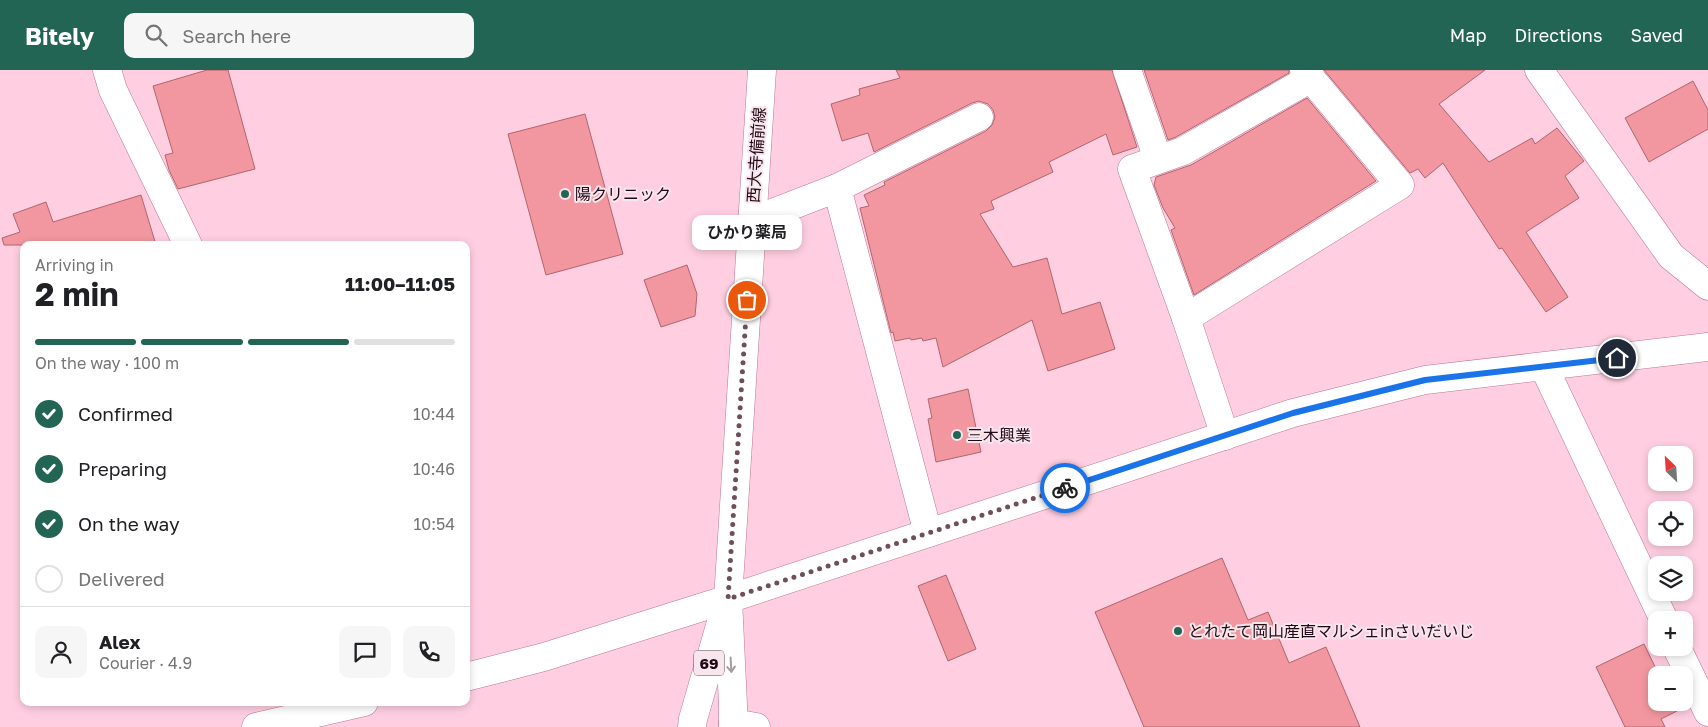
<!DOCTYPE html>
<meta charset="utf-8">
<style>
:root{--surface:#fff;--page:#f6f6f6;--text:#202124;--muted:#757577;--line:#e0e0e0;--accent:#226554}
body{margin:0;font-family:"Golos Text","Noto Sans JP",sans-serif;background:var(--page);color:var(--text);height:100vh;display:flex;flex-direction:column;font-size:19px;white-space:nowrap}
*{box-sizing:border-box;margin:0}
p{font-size:16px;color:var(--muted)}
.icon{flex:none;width:28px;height:28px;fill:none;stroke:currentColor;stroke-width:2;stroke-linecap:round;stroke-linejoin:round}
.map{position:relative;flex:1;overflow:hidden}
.panel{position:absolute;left:20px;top:171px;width:450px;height:465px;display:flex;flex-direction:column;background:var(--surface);border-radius:10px;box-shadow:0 2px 8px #0003}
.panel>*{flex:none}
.needle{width:32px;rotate:335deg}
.buttons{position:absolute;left:1648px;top:376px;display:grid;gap:10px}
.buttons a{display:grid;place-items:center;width:45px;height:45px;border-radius:10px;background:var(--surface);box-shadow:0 2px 8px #0003;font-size:25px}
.pin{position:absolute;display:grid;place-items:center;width:42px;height:42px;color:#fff;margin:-21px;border:2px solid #fff;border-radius:50%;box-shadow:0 1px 5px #0007}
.courier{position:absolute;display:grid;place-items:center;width:50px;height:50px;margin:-25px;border:4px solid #1a73e8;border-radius:50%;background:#fff;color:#222;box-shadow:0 1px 6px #0007}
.bubble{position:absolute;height:35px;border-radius:10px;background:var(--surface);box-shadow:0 2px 8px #0003;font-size:16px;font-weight:700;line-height:35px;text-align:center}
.summary em{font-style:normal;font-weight:700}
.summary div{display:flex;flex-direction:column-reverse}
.summary{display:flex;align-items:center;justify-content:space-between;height:85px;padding:0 15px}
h1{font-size:32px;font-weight:700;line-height:38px}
.bar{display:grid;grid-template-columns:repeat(4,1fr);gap:8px 5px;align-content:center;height:60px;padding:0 15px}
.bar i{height:6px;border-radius:4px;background:var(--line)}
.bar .active{background:var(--accent)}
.bar p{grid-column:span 4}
.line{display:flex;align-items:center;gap:12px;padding:0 15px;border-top:1px solid var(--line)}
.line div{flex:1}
.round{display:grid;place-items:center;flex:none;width:52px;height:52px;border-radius:10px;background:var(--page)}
ol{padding:0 15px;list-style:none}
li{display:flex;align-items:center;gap:15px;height:55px}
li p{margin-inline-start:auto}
li .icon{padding:5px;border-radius:50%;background:var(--accent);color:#fff;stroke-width:4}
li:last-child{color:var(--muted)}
li i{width:28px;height:28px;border:2px solid var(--line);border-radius:50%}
header{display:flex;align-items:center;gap:30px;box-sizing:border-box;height:70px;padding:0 25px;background:var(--accent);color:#fff}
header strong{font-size:24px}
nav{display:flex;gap:28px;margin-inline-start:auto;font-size:18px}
.search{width:350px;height:45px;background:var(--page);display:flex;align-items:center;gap:12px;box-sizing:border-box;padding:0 18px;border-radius:10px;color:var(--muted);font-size:19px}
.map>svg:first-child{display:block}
.building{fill:#f2979f;stroke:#b1656e}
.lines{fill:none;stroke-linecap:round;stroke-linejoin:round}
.minor-casing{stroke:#bd7593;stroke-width:29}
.tertiary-casing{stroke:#bd7593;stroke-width:29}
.secondary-casing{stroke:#bd7593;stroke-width:29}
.primary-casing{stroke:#bd7593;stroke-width:29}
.minor{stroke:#fff;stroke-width:28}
.tertiary{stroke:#fff;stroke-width:28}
.secondary{stroke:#fff;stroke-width:28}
.primary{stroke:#fff;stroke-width:28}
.oneway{stroke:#a79ca1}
.done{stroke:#704e5c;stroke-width:5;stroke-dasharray:0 9}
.route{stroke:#1a73e8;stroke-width:6}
.poi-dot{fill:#226554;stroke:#f7e6ec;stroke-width:2}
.labels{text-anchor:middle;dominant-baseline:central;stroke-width:4;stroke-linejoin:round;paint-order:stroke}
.shield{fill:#f7e6ec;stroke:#634b56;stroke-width:1}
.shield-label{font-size:15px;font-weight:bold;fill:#230815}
.street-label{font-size:16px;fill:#230815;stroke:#f7e6ec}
.poi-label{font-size:16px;fill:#230815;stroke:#f7e6ec;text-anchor:start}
</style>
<header>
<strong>Bitely</strong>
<div class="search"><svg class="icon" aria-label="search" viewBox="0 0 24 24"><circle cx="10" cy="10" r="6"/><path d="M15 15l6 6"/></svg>Search here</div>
<nav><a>Map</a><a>Directions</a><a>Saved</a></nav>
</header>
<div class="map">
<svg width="1708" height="657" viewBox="0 0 1708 657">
<rect width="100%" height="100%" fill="#ffcfe1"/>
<g class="building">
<polygon points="207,0 228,0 255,99 178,119 169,100 165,85 173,83 153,16"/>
<polygon points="896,0 1112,0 1137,77 1113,85 1106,64 1049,92 1053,102 991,131 994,139 980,144 1013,197 1047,188 1062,244 1100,232 1115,279 1048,301 1032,250 943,297 936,268 923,271 922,268 911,270 910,268 895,271 893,262 891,263 860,138 869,136 864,125 885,115 884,112 986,61 992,55 995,47 993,40 988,34 979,31 972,33 874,82 868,63 842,71 831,34 860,25 859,19 900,8"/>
<polygon points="1144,0 1289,0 1289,3 1176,67 1168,70"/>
<polygon points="1324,0 1485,0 1439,34 1489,92 1532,68 1535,74 1557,58 1584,91 1565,106 1579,128 1526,162 1568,227 1546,242 1502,178 1499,179 1443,93 1425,108 1418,99 1410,103"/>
<polygon points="1693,11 1708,40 1708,59 1649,92 1625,48"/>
<polygon points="1307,28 1376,111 1194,225 1171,160 1175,158 1163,138 1154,115 1156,107 1191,95"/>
<polygon points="585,44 623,184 546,205 508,64"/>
<polygon points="141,125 156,175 4,175 2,168 20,162 13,144 46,132 53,152"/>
<polygon points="687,195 697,224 695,246 661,257 644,210"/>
<polygon points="968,319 981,382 936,392 928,349 932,348 928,329"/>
<polygon points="1222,488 1248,550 1268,542 1289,593 1326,577 1360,657 1144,657 1095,542"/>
<polygon points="946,505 976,579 948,591 918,516"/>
<polygon points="1644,574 1659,605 1656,605 1656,632 1673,632 1677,641 1661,649 1665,657 1625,657 1596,597"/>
</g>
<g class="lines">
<g class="minor-casing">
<g id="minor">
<polyline points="107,0 113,20 188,175"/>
<polyline points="1127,0 1158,89"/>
<polyline points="1539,0 1671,186 1708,216"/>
<polyline points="837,118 979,47"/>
<polyline points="752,151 837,118 928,463"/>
<polyline points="1186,248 1132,99 1183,81 1311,8"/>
<polyline points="1544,297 1664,550"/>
<polyline points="1225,366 1186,248 1400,115 1304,0"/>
<polyline points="1677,578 1708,642"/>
<polyline points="733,653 756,657"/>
</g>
</g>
<g class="tertiary-casing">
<g id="tertiary">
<polyline points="466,607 544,587 728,529"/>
<polyline points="256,657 364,632"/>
</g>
</g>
<g class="secondary-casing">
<polyline id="secondary" points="728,529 1293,343 1425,310 1708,277"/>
</g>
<g class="primary-casing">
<g id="primary">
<polyline points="692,657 693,649 722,549"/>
<polyline points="733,657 733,635 728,529 762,0"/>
</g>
</g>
<use href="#minor" class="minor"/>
<use href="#tertiary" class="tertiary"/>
<use href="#secondary" class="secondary"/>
<use href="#primary" class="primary"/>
</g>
<defs><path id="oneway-shaft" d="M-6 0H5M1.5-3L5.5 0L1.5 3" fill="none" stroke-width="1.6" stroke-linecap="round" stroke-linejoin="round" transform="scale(1.25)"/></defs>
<use class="oneway" href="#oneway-shaft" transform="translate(731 595) rotate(87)"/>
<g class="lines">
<polyline class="done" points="747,230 728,529 1065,418"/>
<polyline class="route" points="1065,418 1293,343 1425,310 1617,288"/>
</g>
<g class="poi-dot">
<circle cx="565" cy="124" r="5"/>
<circle cx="957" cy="365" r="5"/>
<circle cx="1178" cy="561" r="5"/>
</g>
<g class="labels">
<rect class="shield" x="694" y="580.5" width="30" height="25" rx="4"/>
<g class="shield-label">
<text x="709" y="593">69</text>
</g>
<g class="street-label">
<text transform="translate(756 85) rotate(-86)">西大寺備前線</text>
</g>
<g class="poi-label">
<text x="575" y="124">陽クリニック</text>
<text x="967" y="365">三木興業</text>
<text x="1188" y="561">とれたて岡山産直マルシェinさいだいじ</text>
</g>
</g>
</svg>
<div class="buttons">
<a><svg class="needle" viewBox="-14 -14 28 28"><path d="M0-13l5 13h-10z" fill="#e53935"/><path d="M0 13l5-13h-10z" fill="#757577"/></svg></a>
<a><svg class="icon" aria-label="locate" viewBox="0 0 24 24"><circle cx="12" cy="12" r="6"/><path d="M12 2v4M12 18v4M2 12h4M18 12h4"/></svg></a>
<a><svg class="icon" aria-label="layers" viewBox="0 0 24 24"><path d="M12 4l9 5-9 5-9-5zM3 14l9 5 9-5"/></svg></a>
<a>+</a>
<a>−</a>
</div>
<div class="pin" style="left:747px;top:230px;background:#ea580c"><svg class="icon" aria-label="bag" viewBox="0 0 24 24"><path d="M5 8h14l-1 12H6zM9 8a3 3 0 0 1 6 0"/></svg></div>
<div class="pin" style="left:1617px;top:288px;background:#1f2937"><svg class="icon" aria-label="home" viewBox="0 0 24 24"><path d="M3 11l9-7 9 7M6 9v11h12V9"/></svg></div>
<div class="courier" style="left:1065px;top:418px"><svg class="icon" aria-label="bike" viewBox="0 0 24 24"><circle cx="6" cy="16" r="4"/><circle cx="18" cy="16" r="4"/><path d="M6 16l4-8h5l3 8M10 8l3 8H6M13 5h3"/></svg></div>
<div class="bubble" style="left:692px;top:145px;width:110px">ひかり薬局</div>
<section class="panel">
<div class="summary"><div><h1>2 min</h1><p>Arriving in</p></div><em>11:00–11:05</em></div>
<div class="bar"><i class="active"></i><i class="active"></i><i class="active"></i><i></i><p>On the way · 100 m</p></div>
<ol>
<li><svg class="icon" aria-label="check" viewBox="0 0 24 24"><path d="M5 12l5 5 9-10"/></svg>Confirmed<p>10:44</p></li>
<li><svg class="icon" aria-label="check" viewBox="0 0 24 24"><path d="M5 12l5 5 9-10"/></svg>Preparing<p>10:46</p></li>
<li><svg class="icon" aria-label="check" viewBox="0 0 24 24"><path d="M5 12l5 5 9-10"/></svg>On the way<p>10:54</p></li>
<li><i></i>Delivered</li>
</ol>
<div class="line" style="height:90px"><a class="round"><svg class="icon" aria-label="person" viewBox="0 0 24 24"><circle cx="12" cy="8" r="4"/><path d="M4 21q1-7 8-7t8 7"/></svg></a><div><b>Alex</b><p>Courier · 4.9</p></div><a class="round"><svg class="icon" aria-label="chat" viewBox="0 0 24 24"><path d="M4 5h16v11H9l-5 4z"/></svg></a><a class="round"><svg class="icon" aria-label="phone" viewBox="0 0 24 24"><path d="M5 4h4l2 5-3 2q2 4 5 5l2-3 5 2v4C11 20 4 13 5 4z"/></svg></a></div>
</section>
</div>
